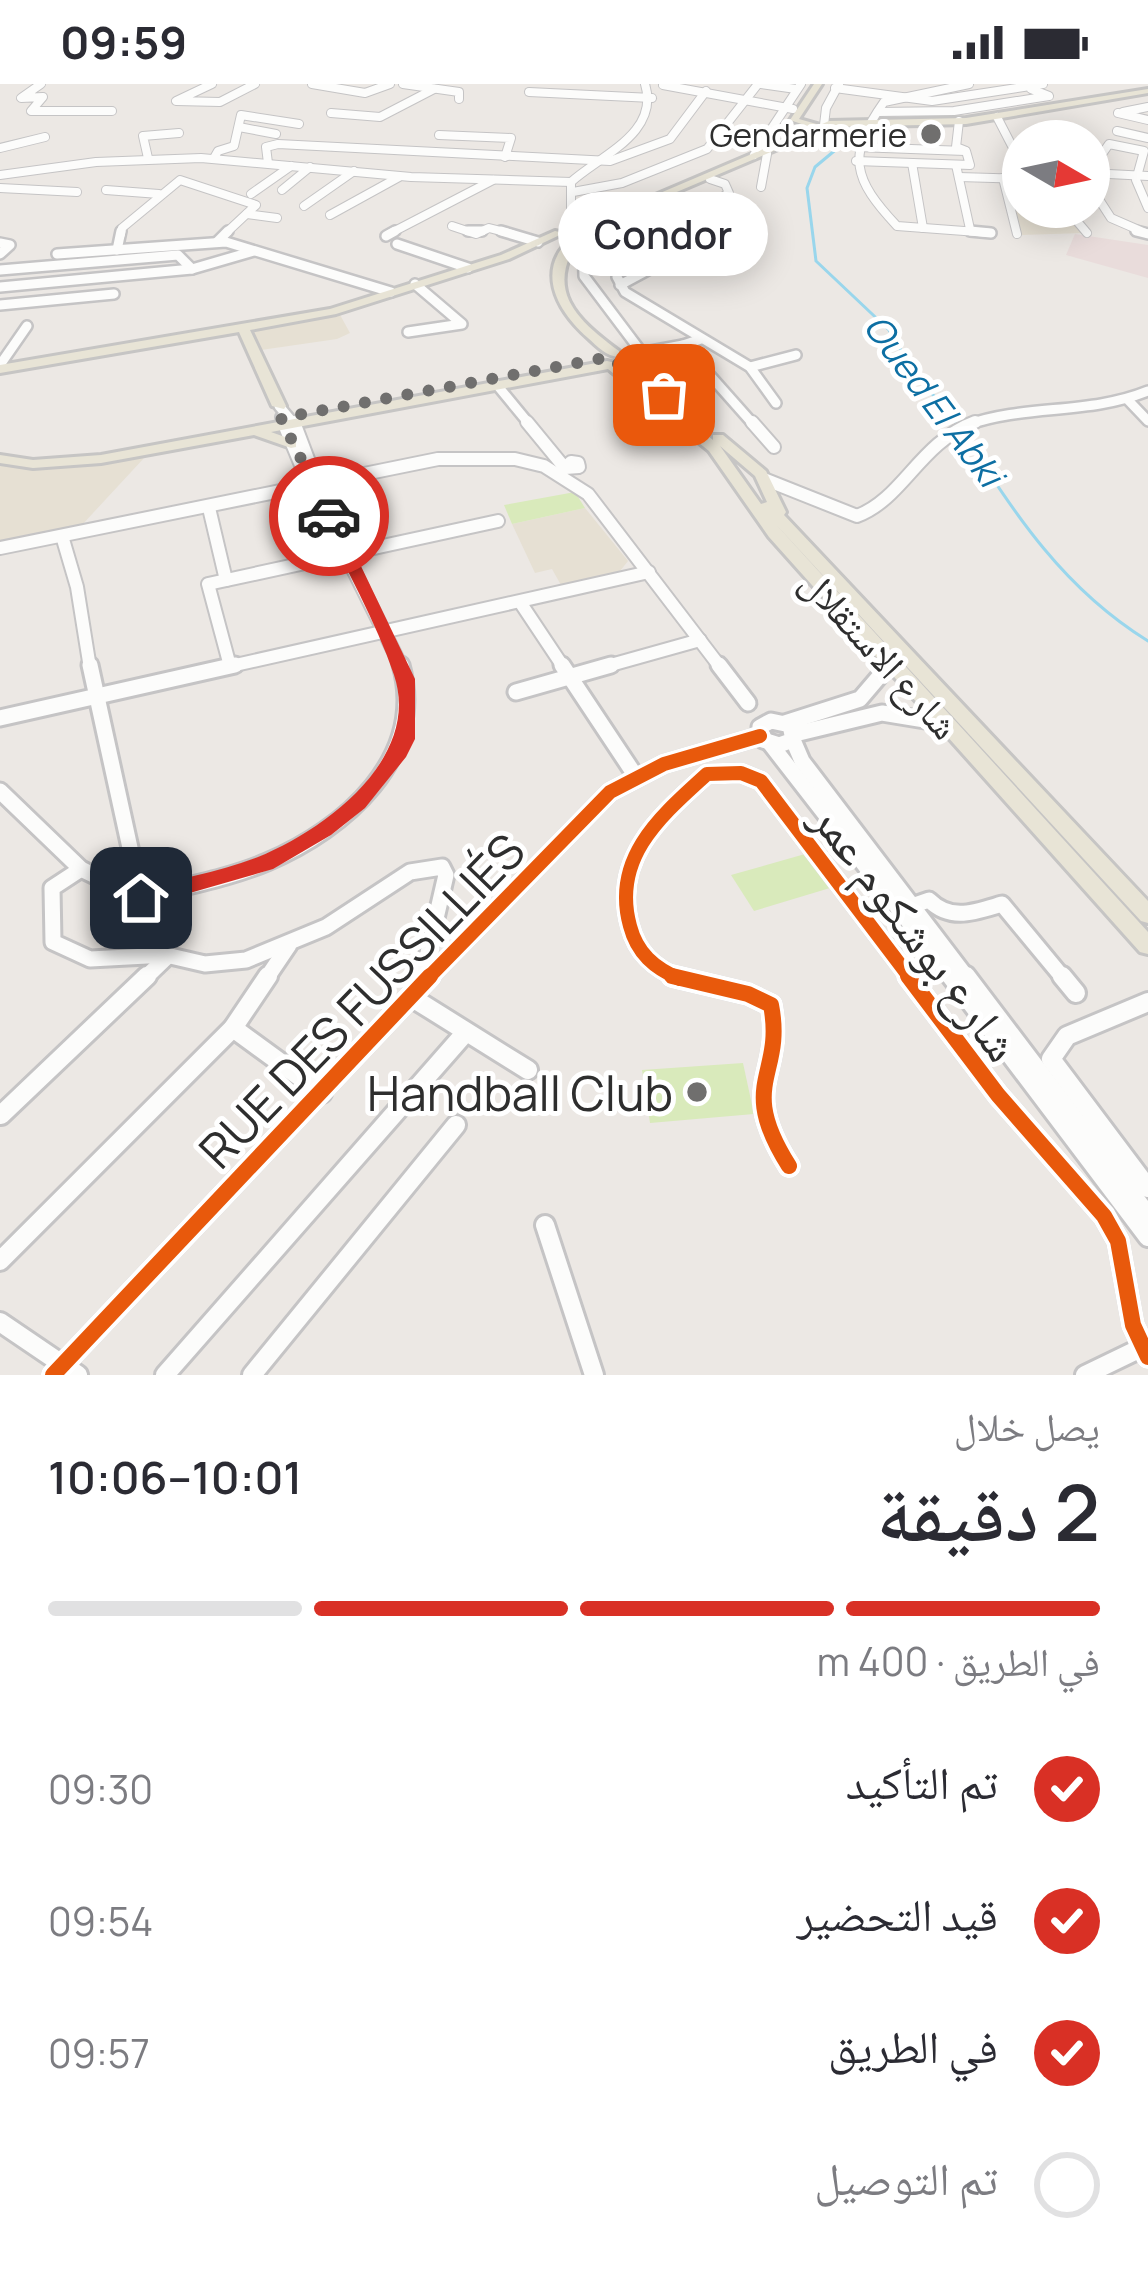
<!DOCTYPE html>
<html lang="ar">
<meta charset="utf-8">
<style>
:root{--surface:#fff;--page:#f2f2f3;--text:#2b2b33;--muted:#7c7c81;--line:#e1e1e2;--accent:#d93025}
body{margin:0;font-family:Manrope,"Noto Naskh Arabic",sans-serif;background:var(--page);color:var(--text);direction:rtl;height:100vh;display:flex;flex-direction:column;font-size:45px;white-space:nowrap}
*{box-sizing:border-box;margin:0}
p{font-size:39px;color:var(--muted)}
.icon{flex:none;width:66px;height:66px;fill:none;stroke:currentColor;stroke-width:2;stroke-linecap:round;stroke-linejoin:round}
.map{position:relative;height:1291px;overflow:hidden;direction:ltr}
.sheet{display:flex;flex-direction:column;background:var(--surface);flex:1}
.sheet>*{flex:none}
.needle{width:78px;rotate:99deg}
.buttons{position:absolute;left:1002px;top:36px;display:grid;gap:24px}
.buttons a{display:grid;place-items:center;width:108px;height:108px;border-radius:50%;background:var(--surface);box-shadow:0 6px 30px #0003;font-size:60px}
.pin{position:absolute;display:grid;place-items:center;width:102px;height:102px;color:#fff;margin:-51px;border-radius:24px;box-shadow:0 6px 18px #0006}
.courier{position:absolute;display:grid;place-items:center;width:120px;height:120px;margin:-60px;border:9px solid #d93025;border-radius:50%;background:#fff;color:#222;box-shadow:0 3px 15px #0007}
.bubble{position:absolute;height:84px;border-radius:42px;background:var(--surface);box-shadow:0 6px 30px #0003;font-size:39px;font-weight:600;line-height:84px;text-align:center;direction:rtl}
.headline em{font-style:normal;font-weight:600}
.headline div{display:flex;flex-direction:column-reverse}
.headline{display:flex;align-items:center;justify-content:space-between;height:204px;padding:0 48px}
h1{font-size:78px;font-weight:600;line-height:90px}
.bar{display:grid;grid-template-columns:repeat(4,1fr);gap:18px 12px;align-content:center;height:144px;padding:0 48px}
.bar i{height:15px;border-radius:9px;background:var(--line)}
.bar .selected{background:var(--accent)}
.bar p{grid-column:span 4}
ol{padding:0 48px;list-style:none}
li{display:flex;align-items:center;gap:36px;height:132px}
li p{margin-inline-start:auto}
li .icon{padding:12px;border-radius:50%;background:var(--accent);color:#fff;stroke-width:4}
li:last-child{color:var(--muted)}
li i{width:66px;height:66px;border:6px solid var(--line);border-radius:50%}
.status{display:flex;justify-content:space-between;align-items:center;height:84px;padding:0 60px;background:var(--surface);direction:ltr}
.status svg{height:33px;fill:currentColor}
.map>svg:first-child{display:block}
.education{fill:#e6e0d3}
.medical{fill:#e9dcdb}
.pitch{fill:#d9eabb}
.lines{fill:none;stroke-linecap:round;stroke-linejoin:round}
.stream{stroke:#99d6ec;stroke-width:3}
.minor-far4-casing{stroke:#c5c4c5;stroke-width:10}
.minor-far3-casing{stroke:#c5c4c5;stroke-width:14}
.minor-far2-casing{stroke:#c5c4c5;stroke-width:16}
.minor-far1-casing{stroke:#c5c4c5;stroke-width:21}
.minor-casing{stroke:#c5c4c5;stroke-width:24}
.major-casing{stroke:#c6c5c4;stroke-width:6}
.minor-far4{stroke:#fcfcfb;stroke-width:8}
.minor-far3{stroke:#fcfcfb;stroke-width:9}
.minor-far2{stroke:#fcfcfb;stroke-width:12}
.minor-far1{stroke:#fcfcfb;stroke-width:15}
.minor{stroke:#fcfcfb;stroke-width:18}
.major{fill:#e8e4d6;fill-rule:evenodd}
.cycleway-far1-casing{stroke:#fff;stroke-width:21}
.cycleway-casing{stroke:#fff;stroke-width:24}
.cycleway-far1{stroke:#e8590c;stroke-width:14}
.cycleway{stroke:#e8590c;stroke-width:16}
.route{fill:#d93025}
.done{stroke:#706f6e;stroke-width:12;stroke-dasharray:0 21.6}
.poi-dot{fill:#706f6e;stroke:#fff;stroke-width:4.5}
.labels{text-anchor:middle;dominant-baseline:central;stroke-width:10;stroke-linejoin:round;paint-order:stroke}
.far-poi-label{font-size:33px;fill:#2e2e2e;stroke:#fff;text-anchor:end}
.far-water-label{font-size:36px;font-style:italic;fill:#0d6fa3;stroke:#fff}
.street-label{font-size:39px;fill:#2e2e2e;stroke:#fff}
.near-street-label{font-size:48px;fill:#2e2e2e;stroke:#fff}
.near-poi-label{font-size:48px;fill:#2e2e2e;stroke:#fff;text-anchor:end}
</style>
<div class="status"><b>09:59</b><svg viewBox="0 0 49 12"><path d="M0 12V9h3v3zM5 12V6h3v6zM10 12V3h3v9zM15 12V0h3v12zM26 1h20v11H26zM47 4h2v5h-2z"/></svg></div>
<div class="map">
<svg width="1148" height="1291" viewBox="0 0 1148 1291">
<rect width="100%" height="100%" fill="#ece8e4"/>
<g class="education">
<polygon points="1012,119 1062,123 1084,149 1021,151"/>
<polygon points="339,229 350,249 337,255 261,266 254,251 253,242"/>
<polygon points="144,374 81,442 0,458 0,381 68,383"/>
<polygon points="585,424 628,477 620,487 561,501 552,485 535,489 512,440"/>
</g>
<polygon class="medical" points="1075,150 1148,161 1148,194 1066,171"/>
<g class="pitch">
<polygon points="575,408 585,424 512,440 504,421"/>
<polygon points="805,770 830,804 754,827 731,791"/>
<polygon points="743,979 754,1030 650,1039 642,986"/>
</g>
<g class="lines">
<g class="stream">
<polyline points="851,53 815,83 807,104 816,177 889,246 914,288 959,342"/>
<path d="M964 350C1016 432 1064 505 1148 557"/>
</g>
<g class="minor-far4-casing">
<g id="minor-far4">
<polyline points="41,0 21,14 43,13 31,27 112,27"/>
<polyline points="212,0 176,17 220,18 255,0"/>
<polyline points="312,0 365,9 390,0"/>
<polyline points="403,0 459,8 459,15"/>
<polyline points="761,0 796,5"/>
<path d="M969 0 884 18C846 72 853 95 897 142L991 149"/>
<polyline points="663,1 793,25"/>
<polyline points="835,4 932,17 1043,0"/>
<polyline points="529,8 652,14"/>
<polyline points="878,28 954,27 1049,12 1031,5"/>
<polyline points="1123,28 1148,23"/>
<polyline points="331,29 380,33 434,5"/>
<polyline points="1118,29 1148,36"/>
<polyline points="997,33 1012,62 1023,72"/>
<polyline points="824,41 826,24 839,0"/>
<polyline points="239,43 276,50"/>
<polyline points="1117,47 1148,54"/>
<polyline points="439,51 511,54 505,73"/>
<polyline points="857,63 965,67"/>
<polyline points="0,64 45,53"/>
<polyline points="754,71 801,0"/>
<polyline points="148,74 143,52 179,49"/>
<polyline points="214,74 218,67 234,62 241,31 299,40"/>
<polyline points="856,77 970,81 966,67 956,63 959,37"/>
<polyline points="268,79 266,63 278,60 610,77 670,55 706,7"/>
<polyline points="912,79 923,144"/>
<polyline points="956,81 970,145"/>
<polyline points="1089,89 1148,92"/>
<polyline points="0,91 96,78 201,74 411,93 571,98"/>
<polyline points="959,93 1023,95"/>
<polyline points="1003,94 1017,150"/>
<polyline points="1089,100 1089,89 1109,60 1144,67 1136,96 1148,124"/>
<polyline points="1089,100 1111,134 1148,150"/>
<polyline points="761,103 767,70"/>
<polyline points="0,104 77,108"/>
<polyline points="106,106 159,110"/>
<polyline points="282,106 310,83"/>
<polyline points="573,108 622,99 707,65 758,0"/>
<polyline points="251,110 291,82"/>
<polyline points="304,122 354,87"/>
<polyline points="1065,123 1087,149"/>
<polyline points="247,130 277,134"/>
<polyline points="330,131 399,93"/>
<polyline points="452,142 476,150 489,144 512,150"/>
<path d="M571 143V98C601 71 660 49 645 0"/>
<polyline points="589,148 710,120 729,109 725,100 710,95"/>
<polyline points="121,150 122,144 180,96 256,121 225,150"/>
<polyline points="389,150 493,96"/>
</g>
</g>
<g class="minor-far3-casing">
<g id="minor-far3">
<polyline points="468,147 482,147"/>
<polyline points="501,147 538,158"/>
<polyline points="970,147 991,149"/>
<polyline points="1136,147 1148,150"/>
<polyline points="386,152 395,147"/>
<polyline points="583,154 584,192 642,269"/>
<polyline points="217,158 228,147"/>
<polyline points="0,159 10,161 0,170"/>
<polyline points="397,160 468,184"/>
<polyline points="621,163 617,193 625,208 750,283 776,319"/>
<polyline points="117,166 121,147"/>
<polyline points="57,170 226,158 391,208"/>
<polyline points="0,186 178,171 192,185"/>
<polyline points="620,201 659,180"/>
<polyline points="0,203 192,185 254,167"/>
<polyline points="0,221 114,210"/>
<polyline points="408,248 462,240 415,200"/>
<polyline points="701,255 683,261 754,341"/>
<polyline points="624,272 683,261"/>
<polyline points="0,281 27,242"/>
<polyline points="750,283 796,271"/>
<polyline points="497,301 530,341"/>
<polyline points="1128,316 1148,337"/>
<polyline points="279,322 295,341"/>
<polyline points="281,333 284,341"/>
<path d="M967 341C1026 320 1089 331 1148 307"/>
</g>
</g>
<g class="minor-far2-casing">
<g id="minor-far2">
<polyline points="283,338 303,386 315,400"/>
<polyline points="294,338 339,457 402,584"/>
<polyline points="527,338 564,383 560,390"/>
<polyline points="752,338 774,363"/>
<polygon points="571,378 578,379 579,383 565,384"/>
<path d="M764 395 857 432C904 414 919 359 975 338"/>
<polyline points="209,424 226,496"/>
<polyline points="62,452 77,503 90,584"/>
<polyline points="0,464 438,375 515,375 544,382 588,410 721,584"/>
<polyline points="520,518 564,584"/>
<polyline points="230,582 208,500 498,437"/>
<polyline points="222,584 649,488"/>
<polyline points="600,584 700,556"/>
<polyline points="887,584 890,579"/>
</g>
</g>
<g class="minor-far1-casing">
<g id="minor-far1">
<polyline points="90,581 141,814"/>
<polyline points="562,581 635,691"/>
<polyline points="719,581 748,619"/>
<polyline points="516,608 611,581"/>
<polyline points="0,634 235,581"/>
<polygon points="771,637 790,641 793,656 779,661 763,656 760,643"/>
<polyline points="785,639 860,615 889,581"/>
<polyline points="795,650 882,629 943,639"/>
<polyline points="793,656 802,677 968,895"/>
<polyline points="769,658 953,895"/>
<path d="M0 707 81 785 141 814C183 802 227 795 267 778 345 745 427 674 401 581"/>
<polyline points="81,785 52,804 53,858 90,875 166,871 205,880 246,876 326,843 410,788 442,783 446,791 422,895"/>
<path d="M906 824 929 816C951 838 975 828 1002 820L1064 895"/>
<polyline points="144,895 169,871"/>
<polyline points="266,895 289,861"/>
<polyline points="427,895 610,708 664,680 760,652"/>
<path d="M680 895C654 884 637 869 630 842 611 773 662 731 707 690L741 689 761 697 911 895"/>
</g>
</g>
<g class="minor-casing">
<g id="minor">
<path d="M672 892 748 910 771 921C785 993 736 998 789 1082"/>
<polyline points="908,892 998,1011 1104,1132 1118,1157 1133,1241 1148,1273"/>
<polyline points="951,892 1148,1153"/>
<polyline points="966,892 1148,1132"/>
<polyline points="1062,892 1076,909"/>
<polyline points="411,913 528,986"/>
<polyline points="1148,918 1067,952 1051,975 1148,1104"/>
<polyline points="233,944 322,1009"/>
<polyline points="1,1031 147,892"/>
<polyline points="545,1141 594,1291"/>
<polyline points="0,1177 233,944 268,892"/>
<polyline points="0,1238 78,1291"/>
<polyline points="53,1291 430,892"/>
<polyline points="165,1291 466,948"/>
<polyline points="252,1291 456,1041"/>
<polyline points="1085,1291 1145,1262"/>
</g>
</g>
<g class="major-casing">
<g id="major">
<polygon points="814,0 822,0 799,35 820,41 829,37 966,34 1148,5 1148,9 966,40 830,43 587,146 578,144 813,44 790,36"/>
<polygon points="555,147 564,149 509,175 336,230 250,246 286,322 284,325 272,322 239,248 0,289 0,281 330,225 501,171"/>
<path d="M575 151 580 154C544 206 576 235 619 267V273C606 272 598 263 588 254 555 225 534 183 575 151Z"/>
<path d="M607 277 616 279 713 356V351H723L766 387 786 428 784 431 1148 817V839L1141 837 771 435 1148 848V870L1140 868 769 453 709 367 608 285 271 348 296 357V363L291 364 254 351 101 379 33 384 0 379V371L33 376 101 371ZM720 362 755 392 767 418 761 420Z"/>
</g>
</g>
<use href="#minor-far4" class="minor-far4"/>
<use href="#minor-far3" class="minor-far3"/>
<use href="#minor-far2" class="minor-far2"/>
<use href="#minor-far1" class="minor-far1"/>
<use href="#minor" class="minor"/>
<use href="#major" class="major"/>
<g class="cycleway-far1-casing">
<g id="cycleway-far1">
<polyline points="427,895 610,708 664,680 760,652"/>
<path d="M680 895C654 884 637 869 630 842 611 773 662 731 707 690L741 689 761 697 911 895"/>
</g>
</g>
<g class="cycleway-casing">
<g id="cycleway">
<path d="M672 892 748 910 771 921C785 993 736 998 789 1082"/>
<polyline points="908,892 998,1011 1104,1132 1118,1157 1133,1241 1148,1273"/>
<polyline points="53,1291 430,892"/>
</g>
</g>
<use href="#cycleway-far1" class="cycleway-far1"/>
<use href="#cycleway" class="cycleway"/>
</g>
<path class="route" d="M329 427 337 432 415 595V655L406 673 365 724 331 751 273 785 141 823 133 820V808C174 795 218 789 258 773 325 746 422 674 394 591 376 537 345 484 321 432Z"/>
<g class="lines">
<polyline class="done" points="329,432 281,334 599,275 612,282 626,277 664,311"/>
</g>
<g class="poi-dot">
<circle cx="931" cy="50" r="12"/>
<circle cx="697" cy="1008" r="12"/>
</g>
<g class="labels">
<g class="far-poi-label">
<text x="907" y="50">Gendarmerie</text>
</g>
<g class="far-water-label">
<text transform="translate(934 316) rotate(53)">Oued El Abki</text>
</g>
<g class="street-label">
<text transform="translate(881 569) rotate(48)">شارع الاستقلال</text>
</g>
<g class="near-street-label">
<text transform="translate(917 847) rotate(53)">شارع بوشكوم عمر</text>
<text transform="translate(361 916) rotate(-46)">RUE DES FUSSILLIÉS</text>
</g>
<g class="near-poi-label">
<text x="673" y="1008">Handball Club</text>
</g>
</g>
</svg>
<div class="buttons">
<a><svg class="needle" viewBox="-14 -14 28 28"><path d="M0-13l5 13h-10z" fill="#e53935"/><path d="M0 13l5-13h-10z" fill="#7c7c81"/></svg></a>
</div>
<div class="pin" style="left:664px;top:311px;background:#ea580c"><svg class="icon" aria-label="bag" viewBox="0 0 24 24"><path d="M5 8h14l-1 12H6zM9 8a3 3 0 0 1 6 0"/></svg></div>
<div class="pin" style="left:141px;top:814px;background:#1f2937"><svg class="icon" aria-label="home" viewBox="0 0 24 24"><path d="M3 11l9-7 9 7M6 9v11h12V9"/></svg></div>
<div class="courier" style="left:329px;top:432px"><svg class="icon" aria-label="car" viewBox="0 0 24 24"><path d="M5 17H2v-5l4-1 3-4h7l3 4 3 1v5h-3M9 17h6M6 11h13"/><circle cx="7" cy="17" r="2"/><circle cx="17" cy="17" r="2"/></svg></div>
<div class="bubble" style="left:558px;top:108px;width:210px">Condor</div>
</div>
<section class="sheet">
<div class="headline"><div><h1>2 دقيقة</h1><p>يصل خلال</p></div><em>10:01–10:06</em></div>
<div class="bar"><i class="selected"></i><i class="selected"></i><i class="selected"></i><i></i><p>في الطريق · 400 m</p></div>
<ol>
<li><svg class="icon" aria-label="check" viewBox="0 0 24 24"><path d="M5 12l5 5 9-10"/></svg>تم التأكيد<p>09:30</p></li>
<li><svg class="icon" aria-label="check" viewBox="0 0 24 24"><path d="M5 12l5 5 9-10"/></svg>قيد التحضير<p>09:54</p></li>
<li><svg class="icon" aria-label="check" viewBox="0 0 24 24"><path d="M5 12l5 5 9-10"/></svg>في الطريق<p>09:57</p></li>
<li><i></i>تم التوصيل</li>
</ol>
</section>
